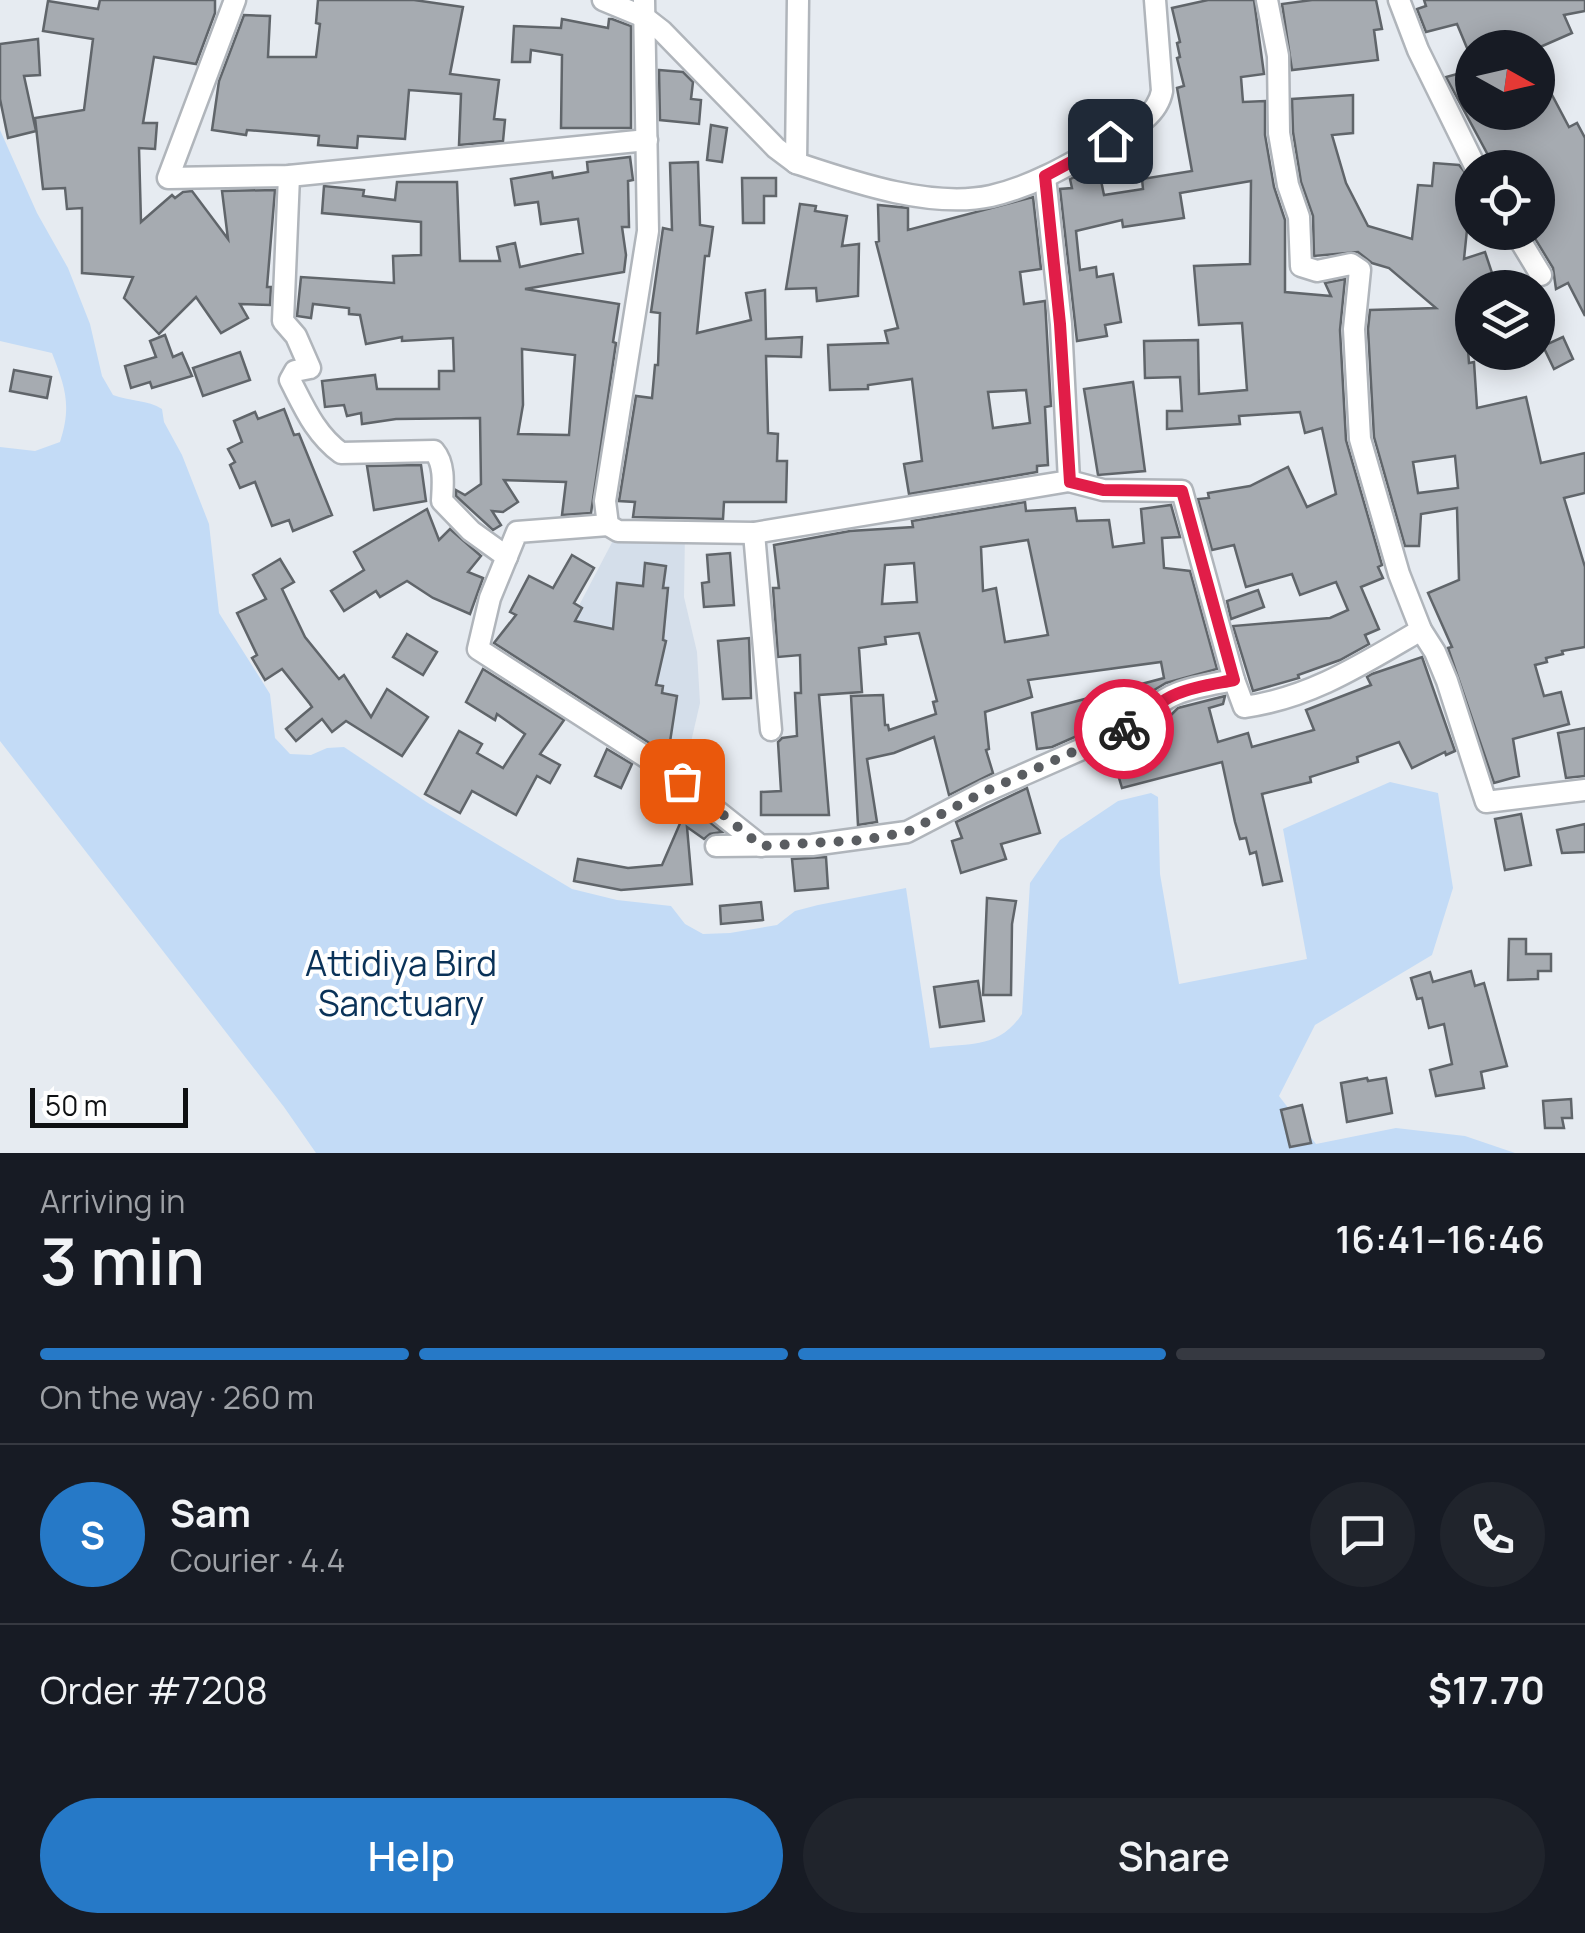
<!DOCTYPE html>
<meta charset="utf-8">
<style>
:root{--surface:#171b24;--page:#20242c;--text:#f1f3f6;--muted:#9ea1a6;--line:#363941;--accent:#2679c7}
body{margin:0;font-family:Manrope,sans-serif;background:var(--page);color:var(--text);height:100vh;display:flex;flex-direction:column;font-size:38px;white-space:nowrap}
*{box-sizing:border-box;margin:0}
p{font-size:32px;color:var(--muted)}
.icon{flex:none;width:55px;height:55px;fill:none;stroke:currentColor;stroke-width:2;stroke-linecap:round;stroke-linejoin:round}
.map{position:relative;height:1153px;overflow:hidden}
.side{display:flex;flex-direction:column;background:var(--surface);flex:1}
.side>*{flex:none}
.needle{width:65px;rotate:98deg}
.tools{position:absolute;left:1455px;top:30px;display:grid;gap:20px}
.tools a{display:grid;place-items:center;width:100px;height:100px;border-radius:50%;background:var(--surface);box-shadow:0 5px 25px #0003;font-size:50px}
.scale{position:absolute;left:30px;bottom:25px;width:158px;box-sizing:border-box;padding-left:10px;border:5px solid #0f1113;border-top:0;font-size:28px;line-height:35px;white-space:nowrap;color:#0f1113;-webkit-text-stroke:8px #fff;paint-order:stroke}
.pin{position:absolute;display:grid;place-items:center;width:85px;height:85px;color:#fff;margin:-42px;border-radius:20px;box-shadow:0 5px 15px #0006}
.courier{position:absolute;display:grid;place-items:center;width:100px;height:100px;margin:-50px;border:8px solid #e11d48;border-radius:50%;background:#fff;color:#222;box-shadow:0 2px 12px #0007}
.overview em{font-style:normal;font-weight:600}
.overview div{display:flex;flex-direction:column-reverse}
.overview{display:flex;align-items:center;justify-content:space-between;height:170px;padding:0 40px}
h1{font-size:65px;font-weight:600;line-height:75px}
.bar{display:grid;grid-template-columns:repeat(4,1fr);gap:15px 10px;align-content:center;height:120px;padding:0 40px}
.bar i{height:12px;border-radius:8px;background:var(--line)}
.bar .active{background:var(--accent)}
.bar p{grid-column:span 4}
.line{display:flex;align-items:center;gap:25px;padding:0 40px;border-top:2px solid var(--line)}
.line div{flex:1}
.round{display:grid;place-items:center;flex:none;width:105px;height:105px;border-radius:52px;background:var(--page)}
.primary-button{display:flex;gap:20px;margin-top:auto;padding:20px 40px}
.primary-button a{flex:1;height:115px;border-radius:60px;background:var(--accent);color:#fff;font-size:40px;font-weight:600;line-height:115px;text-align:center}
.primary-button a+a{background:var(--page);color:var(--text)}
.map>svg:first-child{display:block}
.built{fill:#d4deea}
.green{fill:#c3dbf6}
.building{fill:#a6abb1;stroke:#60656a;stroke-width:2.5;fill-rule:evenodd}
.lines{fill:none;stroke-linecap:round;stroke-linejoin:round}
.street-casing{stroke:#b0b5bb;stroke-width:25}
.street{stroke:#fff;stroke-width:20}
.done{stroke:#5a5d61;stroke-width:10;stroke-dasharray:0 18}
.route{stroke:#e11d48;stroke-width:12}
.labels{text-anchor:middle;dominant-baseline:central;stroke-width:8;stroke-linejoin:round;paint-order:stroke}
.park-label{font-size:35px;fill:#0a3258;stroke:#fff}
</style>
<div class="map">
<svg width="1585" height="1153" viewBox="0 0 1585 1153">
<rect width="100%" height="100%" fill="#e6ebf1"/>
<polygon class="built" points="618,531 685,532 684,597 697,652 700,703 682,781 576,711 585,666 561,640"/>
<path class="green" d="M0 130 37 213 68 268 90 324 102 376 113 395C129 401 148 400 162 409L164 422 182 455 209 524 219 613 270 694 275 738 290 754 311 755 327 748 344 747 428 803 572 889 617 900 671 906 685 924 703 934 730 933 777 925 795 911 818 905 906 888 930 1048C969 1043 999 1049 1022 1014L1030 883 1060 840 1118 801 1151 793 1158 797 1160 874 1179 984 1307 959 1283 829 1390 782 1438 793 1453 888 1432 955 1315 1025 1279 1096 1316 1144 1396 1128 1465 1136 1515 1153H316L284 1107 0 741V447L35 451 60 442C72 405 65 387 52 353L0 341Z"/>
<g class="building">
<polygon points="100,0 215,0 215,13 196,64 154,57 143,123 157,123 155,149 139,148 141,222 172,195 175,198 183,192 192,191 228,239 222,191 275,190 267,287 271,287 270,305 240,304 248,318 221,333 196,297 159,334 124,298 133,277 82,273 82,208 67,209 65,188 43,189 35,118 84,110 93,39 43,31 48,1 98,9"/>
<polygon points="318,0 414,0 463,7 450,74 499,80 494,119 505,120 503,141 459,145 461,94 409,90 405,139 358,136 357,148 318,145 319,136 247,130 246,135 212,130 219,81 244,15 270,16 268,57 316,57 320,24 316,23"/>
<polygon points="1208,0 1254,0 1264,74 1241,77 1243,102 1265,101 1265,135 1274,187 1285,220 1285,292 1331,296 1325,283 1345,279 1340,330 1346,440 1382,565 1378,567 1383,578 1361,587 1379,629 1365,635 1369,644 1340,660 1298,675 1299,678 1253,691 1233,626 1330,618 1348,610 1336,582 1300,595 1292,574 1246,587 1234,545 1212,550 1198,499 1209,498 1208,493 1250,486 1288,467 1307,507 1336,494 1322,428 1305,433 1300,412 1239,416 1240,424 1167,429 1167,411 1182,411 1180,377 1145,378 1144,341 1198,340 1199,394 1247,390 1242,323 1199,325 1194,266 1250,264 1251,181 1180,193 1184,218 1123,227 1122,220 1076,231 1080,270 1096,267 1097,277 1113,274 1121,322 1105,325 1107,336 1077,341 1060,189 1072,188 1070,179 1098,166 1104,195 1143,189 1142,179 1192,171 1177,88 1184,86 1177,58 1180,57 1177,43 1180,42 1172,8"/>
<polygon points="1312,0 1376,0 1382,29 1374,30 1378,60 1292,70 1282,4"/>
<polygon points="1424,0 1585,0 1585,11 1564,15 1572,33 1538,48 1467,48 1457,24 1426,32 1417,9 1426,6"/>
<polygon points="562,19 608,28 609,19 612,19 631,26 631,128 561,128 562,55 531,50 530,62 512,62 514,26 561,28"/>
<polygon points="38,39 40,75 24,76 36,131 8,138 0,99 0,44"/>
<polygon points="659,70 683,72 693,82 691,99 701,100 699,124 660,120"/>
<polygon points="1472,70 1472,112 1497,112 1501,124 1521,112 1538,112 1538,103 1552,95 1569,127 1577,123 1585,138 1585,316 1568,283 1556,289 1553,268 1531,232 1538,232 1538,168 1495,168 1446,77"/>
<path d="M1353 95V133L1332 135 1346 183 1368 226 1412 239 1418 185 1432 186 1434 163 1459 165 1472 181 1464 259 1485 252 1497 288H1472V296L1464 299 1469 363 1474 362 1477 408 1526 397 1541 463 1585 453V493L1564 498 1585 567V647L1562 651 1563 654 1546 658 1547 662 1535 665 1544 696 1561 692 1569 724 1513 739 1519 776 1494 783 1448 648 1452 647 1428 593 1459 580 1457 508 1421 514 1419 546H1405L1374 437 1368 329 1370 310 1436 308 1389 268 1372 263 1358 252 1314 256 1313 216 1301 182 1293 132 1292 99ZM1455 456 1458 488 1418 493 1413 462Z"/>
<polygon points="711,125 727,128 722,162 707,160"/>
<path d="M630 157 633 180 628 181 629 227H622L626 255 624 272 525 289 619 304 613 342 616 343 591 513 562 515 566 482 504 480 518 502 503 512 492 511 501 525 493 530 456 496V490L465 495 481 484 480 418 396 419 362 424 361 413 347 416 344 405 325 407 322 381 375 375 377 389H439V371H454L453 338 402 341V337L366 344 360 315 349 314V308L313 304 311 318 297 316 301 277 394 283 393 256 421 255V222L322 213 324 186 364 190 363 196 395 200 397 182H457L460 261H500L497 247 515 243 520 267 583 253 578 219 541 224 538 202 515 205 511 179 552 172 553 178 588 172 587 162ZM522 349 575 355 569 435 518 434 523 405Z"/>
<polygon points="698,162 700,225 713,227 709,256 705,256 697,333 751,320 746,293 765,290 766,339 802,337 801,357 766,356 768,433 778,434 777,461 787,461 786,502 724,502 723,519 633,517 635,502 619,501 636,396 652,398 655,365 658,365 660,313 651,312 663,228 672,230 670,163"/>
<polygon points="742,178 776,178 776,196 764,196 764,223 743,223"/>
<path d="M1033 197 1041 269 1020 272 1024 304 1045 301 1051 406 1045 407 1048 465 1037 466V472L909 494 904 464 922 461 912 379 868 385V389L830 390 828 345 888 343 885 331 898 328 876 242 879 241 878 205 908 208V230ZM1026 390 1030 423 993 428 988 392Z"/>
<polygon points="800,204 816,206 815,211 847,216 842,246 859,244 858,296 817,301 816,288 786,289"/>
<polygon points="165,335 173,357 182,353 192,376 152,388 150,382 131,388 125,366 156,357 150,341"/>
<polygon points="1563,337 1573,359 1554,369 1543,346"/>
<polygon points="240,352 250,380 203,396 193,368"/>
<polygon points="14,370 51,377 47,398 10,391"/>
<polygon points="1133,382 1145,471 1098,475 1084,389"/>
<polygon points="284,409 294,435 299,434 332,515 293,531 289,520 272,526 255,482 240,488 230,465 235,462 228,449 242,442 234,421 255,412 258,419"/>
<polygon points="421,465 426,501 374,510 367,466"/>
<path d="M1025 502 1026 511 1075 508 1077 521 1109 520 1113 547 1144 543 1141 509 1171 505 1180 537 1162 538 1164 568 1190 571 1217 669 1166 683 1151 692 1136 710 1052 747 1037 749 1032 713 1164 678 1161 662 1028 680 1032 697 985 712 989 749 986 750 993 773 949 795 934 737 894 753 867 759 877 822 858 825 851 696 883 695 885 725H888L889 730 936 714 933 702 937 701 919 633 885 637 886 644 859 648 862 692 819 695 829 815H761V792L781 791 778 742 782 738 797 736 795 693H801L800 655 778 657 773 588H779L774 545 850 531 913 527 912 521ZM1028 540 1048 635 1005 642 996 588 983 591 981 547ZM914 563 917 602 882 604 885 565Z"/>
<polygon points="427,509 439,540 450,529 481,556 468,572 483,578 470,614 433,598 407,581 380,597 376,591 344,611 331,591 364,570 354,552"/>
<polygon points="730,553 734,605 704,607 702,583 709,582 707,555"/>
<polygon points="572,555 594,568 574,603 582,608 575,621 613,629 617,583 643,586 645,563 666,566 663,588 668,588 663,640 666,641 656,685 663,686 662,693 677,696 668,755 494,643 516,615 510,612 529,576 553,588"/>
<polygon points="280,559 294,582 282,589 305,637 339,679 344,675 371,717 387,689 428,717 402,756 346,721 332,732 322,719 296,741 286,729 312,707 310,704 282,669 265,680 252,658 257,655 237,613 266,599 253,575"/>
<polygon points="1258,590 1264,607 1231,619 1227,601"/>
<polygon points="407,634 437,652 423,675 393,657"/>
<polygon points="749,638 751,698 723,699 718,641"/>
<polygon points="1422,657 1455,751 1446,755 1445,752 1412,768 1399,742 1357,757 1358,762 1310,777 1311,782 1262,794 1282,881 1263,885 1256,852 1250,854 1246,838 1240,839 1235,822 1222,762 1122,788 1111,751 1152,734 1178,708 1225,696 1223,704 1209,708 1218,742 1248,733 1252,747 1314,730 1306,710 1371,685 1367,677 1372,674"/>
<polygon points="483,669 564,720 540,754 560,765 550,783 537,776 516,815 472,791 460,813 425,794 459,731 482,744 477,753 503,768 525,734 497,714 495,720 466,702"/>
<polygon points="1585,728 1585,776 1566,778 1558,733"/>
<polygon points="607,749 632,764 621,788 595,776"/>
<polygon points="1027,788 1040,833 1001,844 1006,859 961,873 952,841 962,838 956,822"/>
<polygon points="688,805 722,832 710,834 704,839 687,827 692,884 621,890 574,881 578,859 628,868 662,865"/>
<polygon points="1521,814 1531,865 1505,870 1495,819"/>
<polygon points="1585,824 1585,852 1562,853 1557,830"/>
<polygon points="826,857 828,888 795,891 792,859"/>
<polygon points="987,898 1016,901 1012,924 1011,995 983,995"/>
<polygon points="761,902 763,920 721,924 720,906"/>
<polygon points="1509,939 1526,939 1526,954 1551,954 1551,971 1538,971 1538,979 1508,980"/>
<polygon points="1471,971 1475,986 1484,983 1507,1066 1481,1072 1484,1088 1436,1096 1430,1070 1452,1064 1444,1024 1429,1028 1422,998 1417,999 1411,978 1430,972 1433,982"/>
<polygon points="978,981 984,1021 940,1027 934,987"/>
<polygon points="1367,1078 1368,1081 1386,1078 1392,1113 1347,1122 1341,1083"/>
<polygon points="1571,1099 1572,1118 1562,1118 1564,1128 1545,1128 1543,1101"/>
<polygon points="1302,1105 1311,1143 1290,1147 1281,1110"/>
</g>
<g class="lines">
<g class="street-casing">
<g id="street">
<polyline points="235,0 168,178 289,176 647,140"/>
<polyline points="603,0 644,17 662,31 776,148 796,163"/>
<polyline points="644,0 648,231 605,501 608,525 618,531 754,533 1069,481 1061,324 1045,177"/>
<path d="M798 0 796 163C853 182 931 209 991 196 1031 187 1067 166 1102 146 1125 132 1157 119 1162 91L1155 0"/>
<polyline points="1267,0 1278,56 1279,133 1288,185 1299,217 1301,266 1317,271 1351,264 1360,270 1354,329 1360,439 1399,574 1421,630 1435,652 1447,681 1486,802 1585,790"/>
<polyline points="1399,0 1418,50 1476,168"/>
<path d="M289 176 283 321 296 336 310 368 295 371 290 380C304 407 315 434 341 453L434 451C445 464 443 484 442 501L471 531 507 557"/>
<polyline points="1515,232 1541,275"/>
<polyline points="1069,481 1103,490 1182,491 1234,680"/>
<polyline points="608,525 517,532 490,598 478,649 663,768 761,846"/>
<polyline points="754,533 771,730"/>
<path d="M716 846 812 845 907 832 984 792 1146 721C1158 690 1205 686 1234 680L1244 707C1311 698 1364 663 1421 630"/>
</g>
</g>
<use href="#street" class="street"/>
</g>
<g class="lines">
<polyline class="done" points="682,781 761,846 864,840 907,832 984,792 1124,729"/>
<path class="route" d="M1110 141 1045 176 1060 324 1070 482 1103 490 1182 491 1234 680C1205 686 1158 690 1146 722L1124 729"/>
</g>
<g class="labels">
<g class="park-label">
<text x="401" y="963">Attidiya Bird<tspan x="401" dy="40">Sanctuary</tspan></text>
</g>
</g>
</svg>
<div class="tools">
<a><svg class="needle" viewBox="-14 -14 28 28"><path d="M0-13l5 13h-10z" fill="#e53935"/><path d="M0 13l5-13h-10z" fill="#9ea1a6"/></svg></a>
<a><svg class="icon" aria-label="locate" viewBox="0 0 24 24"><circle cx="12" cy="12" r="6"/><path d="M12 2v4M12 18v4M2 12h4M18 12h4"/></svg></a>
<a><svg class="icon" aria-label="layers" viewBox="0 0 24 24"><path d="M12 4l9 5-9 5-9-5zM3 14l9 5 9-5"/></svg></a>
</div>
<div class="scale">50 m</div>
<div class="pin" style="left:682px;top:781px;background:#ea580c"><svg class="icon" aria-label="bag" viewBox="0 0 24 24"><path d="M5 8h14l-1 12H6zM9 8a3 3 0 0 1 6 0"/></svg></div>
<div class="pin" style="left:1110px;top:141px;background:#1f2937"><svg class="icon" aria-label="home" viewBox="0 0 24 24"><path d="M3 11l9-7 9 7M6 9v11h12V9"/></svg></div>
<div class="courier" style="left:1124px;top:729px"><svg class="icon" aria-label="bike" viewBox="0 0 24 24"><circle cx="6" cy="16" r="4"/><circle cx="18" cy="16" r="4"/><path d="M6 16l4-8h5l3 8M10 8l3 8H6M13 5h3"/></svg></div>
</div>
<section class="side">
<div class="overview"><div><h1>3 min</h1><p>Arriving in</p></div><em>16:41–16:46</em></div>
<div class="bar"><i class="active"></i><i class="active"></i><i class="active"></i><i></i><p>On the way · 260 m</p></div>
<div class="line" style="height:180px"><b class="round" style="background:var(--accent);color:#fff">S</b><div><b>Sam</b><p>Courier · 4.4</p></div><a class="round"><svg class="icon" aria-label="chat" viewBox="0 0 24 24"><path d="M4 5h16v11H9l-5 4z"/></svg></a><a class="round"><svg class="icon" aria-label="phone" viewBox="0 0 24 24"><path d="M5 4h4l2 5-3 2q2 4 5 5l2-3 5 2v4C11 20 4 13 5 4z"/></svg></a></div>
<div class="line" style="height:130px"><div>Order #7208</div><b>$17.70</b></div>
<div class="primary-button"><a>Help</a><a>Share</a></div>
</section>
